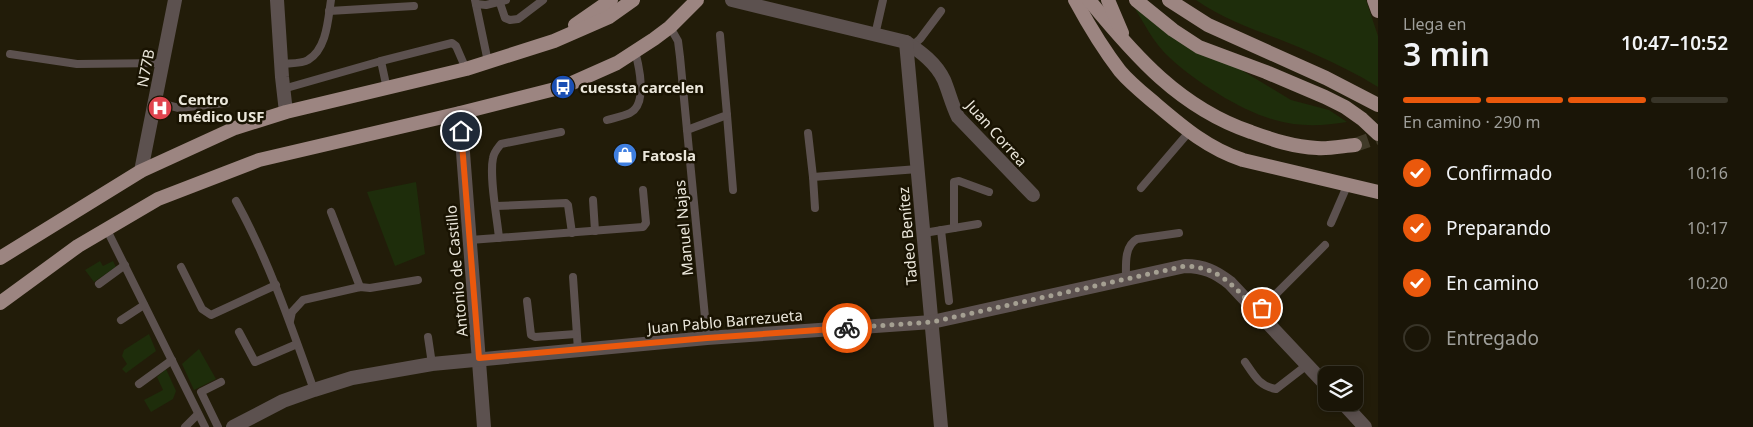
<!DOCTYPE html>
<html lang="es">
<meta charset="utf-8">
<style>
:root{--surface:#1a1507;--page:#231e11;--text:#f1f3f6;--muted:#9f9f9b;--line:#383428;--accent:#ea580c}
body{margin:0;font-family:"Noto Sans",sans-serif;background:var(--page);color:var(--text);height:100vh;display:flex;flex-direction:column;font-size:19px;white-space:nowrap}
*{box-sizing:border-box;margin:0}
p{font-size:16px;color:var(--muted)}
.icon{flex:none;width:28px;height:28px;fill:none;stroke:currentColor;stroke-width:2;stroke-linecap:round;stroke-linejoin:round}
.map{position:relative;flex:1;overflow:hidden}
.drawer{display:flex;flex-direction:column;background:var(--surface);width:375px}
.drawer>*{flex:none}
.controls{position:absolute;left:1318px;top:366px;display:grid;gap:10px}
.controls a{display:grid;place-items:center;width:45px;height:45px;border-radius:10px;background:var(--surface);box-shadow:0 2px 8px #0003,0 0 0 1px var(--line);font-size:25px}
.pin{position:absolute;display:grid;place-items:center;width:42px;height:42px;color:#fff;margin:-21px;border:2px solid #fff;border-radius:50%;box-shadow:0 1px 5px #0007}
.courier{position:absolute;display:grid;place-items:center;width:50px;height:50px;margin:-25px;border:4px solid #ea580c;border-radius:50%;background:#fff;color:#222;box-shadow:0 1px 6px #0007}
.summary em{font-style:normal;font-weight:600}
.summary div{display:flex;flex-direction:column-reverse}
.summary{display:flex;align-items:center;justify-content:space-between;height:85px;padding:0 25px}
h1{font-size:32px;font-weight:600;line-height:38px}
.bar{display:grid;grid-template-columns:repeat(4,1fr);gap:8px 5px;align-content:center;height:60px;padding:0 25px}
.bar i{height:6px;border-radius:4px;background:var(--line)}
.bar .selected{background:var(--accent)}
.bar p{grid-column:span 4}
ol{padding:0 25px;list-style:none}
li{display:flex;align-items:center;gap:15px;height:55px}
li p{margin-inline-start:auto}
li .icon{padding:5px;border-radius:50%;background:var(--accent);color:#fff;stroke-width:4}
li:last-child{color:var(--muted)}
li i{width:28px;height:28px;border:2px solid var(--line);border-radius:50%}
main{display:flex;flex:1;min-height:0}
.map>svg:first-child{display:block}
.park{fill:#1e2d0b}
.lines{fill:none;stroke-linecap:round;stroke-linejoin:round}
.primary-tunnel{stroke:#403a28;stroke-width:14;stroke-dasharray:14 7;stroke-linecap:butt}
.service{stroke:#5c514f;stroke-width:8}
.minor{stroke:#5c514f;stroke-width:14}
.primary{stroke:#9c8581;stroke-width:14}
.done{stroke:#a5a092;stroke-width:5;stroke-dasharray:0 9}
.route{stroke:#ea580c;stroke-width:6}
.labels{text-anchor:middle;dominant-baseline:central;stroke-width:5;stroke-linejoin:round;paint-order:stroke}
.street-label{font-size:15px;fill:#ebe7db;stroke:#191302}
.poi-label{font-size:15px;font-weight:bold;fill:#ebe7db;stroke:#191302;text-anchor:start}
</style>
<main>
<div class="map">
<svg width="1378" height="427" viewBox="0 0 1378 427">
<rect width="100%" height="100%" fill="#221c09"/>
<g class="park">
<path d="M1196 0H1366L1378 36V87C1357 74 1335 63 1312 53 1273 35 1232 25 1196 0Z"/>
<path d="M1131 2 1208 50 1291 100 1329 110 1347 122C1323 126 1298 127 1275 120 1241 111 1196 82 1170 58 1153 43 1143 21 1131 2Z"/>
<polygon points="416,182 425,254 395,266 367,192"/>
<polygon points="100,261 103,266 113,261 116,267 94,282 85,270"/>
<polygon points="149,334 156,351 126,373 122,369 127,364 122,356 124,350"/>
<polygon points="199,349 216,379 194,390 182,364"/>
<polygon points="166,369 176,391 173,399 151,412 144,400 163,390 157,377"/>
</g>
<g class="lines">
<polyline class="primary-tunnel" points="1355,145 1378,137"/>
<g class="service">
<polyline points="475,0 488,62"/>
<polyline points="500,3 505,18 510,20 518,19 543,0"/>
<polyline points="476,4 486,5 506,0"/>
<polyline points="329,11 414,6"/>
<polyline points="670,27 678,41 680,57 707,338"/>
<polyline points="875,35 883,0"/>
<polyline points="912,46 920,39 941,11"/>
<polyline points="10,54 77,64 163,63"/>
<polyline points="381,61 387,89"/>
<path d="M281 64C289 63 302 64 308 60 327 49 328 19 331 0"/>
<polyline points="283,89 381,61 452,43 456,46 466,69"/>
<polyline points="155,102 179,108 226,103"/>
<polyline points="727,115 733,190"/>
<path d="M607 120C614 118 624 116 630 113 648 104 639 66 635 51"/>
<polyline points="687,130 727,115 720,35"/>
<polyline points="808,133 813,177"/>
<polyline points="1141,188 1189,132"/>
<polyline points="593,200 595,231"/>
<path d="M236 201C269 261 291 326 314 390"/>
<polyline points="496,206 566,203 568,205 572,233"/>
<polyline points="815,208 813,177 918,169"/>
<polyline points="331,212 360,287"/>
<polyline points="1331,223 1347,186"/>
<polyline points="954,228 954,182 959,181 989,192"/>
<polyline points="107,230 205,427"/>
<polyline points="941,230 949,301"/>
<polyline points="924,233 978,224"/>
<path d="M499 238C497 217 489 177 493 158 494 152 497 149 501 144L561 132"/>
<polyline points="470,240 643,227 646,223 643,190"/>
<polyline points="181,267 202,309 211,315 276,285"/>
<polyline points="573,277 578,350"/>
<path d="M1126 278C1126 265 1124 246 1137 239L1179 233"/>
<polyline points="99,284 125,265"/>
<polyline points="527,301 531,335 535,337 576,334"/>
<polyline points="1258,312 1325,245"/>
<polyline points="121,320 144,305"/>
<polyline points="290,321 292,312 303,300 360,287 370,288 418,280"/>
<polyline points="239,332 255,362 297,344"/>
<polyline points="428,337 432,364"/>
<path d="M1245 362C1254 375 1259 386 1276 389L1307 365"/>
<polyline points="139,384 172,360"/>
<polyline points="185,427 198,414"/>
<polyline points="218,427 201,392 221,382"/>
</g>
<g class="minor">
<polyline points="277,0 282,77 286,112"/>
<path d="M732 0 906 42C921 52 936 63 944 80 949 92 952 105 958 117L1033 195"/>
<polyline points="906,42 941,427"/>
<polyline points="460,113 484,427"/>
<polyline points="141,171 175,0"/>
<polyline points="1342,402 1365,427"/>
<path d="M233 427 283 401 314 390 352 378 432 364 707 338 932 322 1185 266C1204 266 1216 272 1230 283L1326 385"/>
</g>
<g class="primary">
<path d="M1075 0C1088 24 1103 49 1120 71 1131 84 1144 94 1157 105 1184 128 1209 149 1243 160L1378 192"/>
<path d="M1089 0C1135 56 1180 108 1251 132 1273 140 1294 147 1317 148 1329 149 1343 146 1355 145"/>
<polyline points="1108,0 1122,33"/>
<polyline points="1136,0 1173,30 1199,47 1266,72 1325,97 1345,107 1362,119 1378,134"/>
<polyline points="1169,0 1208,25 1326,78 1378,105"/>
<polyline points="1374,0 1378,11"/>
<polyline points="575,25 611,0"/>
<polyline points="0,258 141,171 235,128 286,112 466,69 554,41 609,17 633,0"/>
<polyline points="0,303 78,246 158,199 259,160 460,113 563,87 617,63 654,39 670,27 697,0"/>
</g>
</g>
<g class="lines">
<path class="done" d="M847 328 932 322 1185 266C1221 267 1235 288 1258 312L1262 308"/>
<polyline class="route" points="461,131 479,358 707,338 847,328"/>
</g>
<defs>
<g id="bus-disc" transform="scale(1.25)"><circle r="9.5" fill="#1a4fb4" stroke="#191302"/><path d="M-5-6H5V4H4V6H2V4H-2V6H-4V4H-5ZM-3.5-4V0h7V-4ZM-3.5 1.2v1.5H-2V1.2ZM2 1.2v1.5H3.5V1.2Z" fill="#fff"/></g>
<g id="hospital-disc" transform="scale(1.25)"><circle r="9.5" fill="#e0444e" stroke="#191302"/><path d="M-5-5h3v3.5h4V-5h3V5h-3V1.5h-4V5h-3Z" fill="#fff"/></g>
<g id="shop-disc" transform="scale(1.25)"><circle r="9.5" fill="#3f7fe0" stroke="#191302"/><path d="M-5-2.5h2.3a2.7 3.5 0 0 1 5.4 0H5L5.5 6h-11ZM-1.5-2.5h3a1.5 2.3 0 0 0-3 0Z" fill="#fff"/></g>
</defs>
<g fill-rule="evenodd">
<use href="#bus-disc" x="563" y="87"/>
<use href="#hospital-disc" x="160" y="108"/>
<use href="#shop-disc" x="625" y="155"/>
</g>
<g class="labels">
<g class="street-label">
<text transform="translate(145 68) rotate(-79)">N77B</text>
<text transform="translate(997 133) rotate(48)">Juan Correa</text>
<text transform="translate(683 228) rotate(-95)">Manuel Najas</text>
<text transform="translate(907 236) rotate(-95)">Tadeo Benítez</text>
<text transform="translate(456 271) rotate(-95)">Antonio de Castillo</text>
<text transform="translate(725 321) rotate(-5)">Juan Pablo Barrezueta</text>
</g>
<g class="poi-label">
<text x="580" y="87">cuessta carcelen</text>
<text x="178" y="99">Centro<tspan x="178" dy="17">médico USF</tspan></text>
<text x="642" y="155">Fatosla</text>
</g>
</g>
</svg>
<div class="controls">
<a><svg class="icon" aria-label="layers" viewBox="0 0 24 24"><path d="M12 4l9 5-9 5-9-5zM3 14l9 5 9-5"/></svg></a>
</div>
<div class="pin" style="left:1262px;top:308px;background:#ea580c"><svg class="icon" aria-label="bag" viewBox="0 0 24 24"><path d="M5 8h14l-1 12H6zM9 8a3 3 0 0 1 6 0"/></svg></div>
<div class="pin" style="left:461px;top:131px;background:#1f2937"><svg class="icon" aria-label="home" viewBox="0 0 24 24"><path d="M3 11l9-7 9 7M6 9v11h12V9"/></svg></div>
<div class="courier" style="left:847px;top:328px"><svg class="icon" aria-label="bike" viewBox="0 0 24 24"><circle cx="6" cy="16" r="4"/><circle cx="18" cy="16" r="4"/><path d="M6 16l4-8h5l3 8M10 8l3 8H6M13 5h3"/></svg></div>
</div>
<section class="drawer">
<div class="summary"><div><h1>3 min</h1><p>Llega en</p></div><em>10:47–10:52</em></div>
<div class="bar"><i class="selected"></i><i class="selected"></i><i class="selected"></i><i></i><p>En camino · 290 m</p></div>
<ol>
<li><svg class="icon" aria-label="check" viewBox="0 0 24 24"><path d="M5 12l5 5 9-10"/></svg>Confirmado<p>10:16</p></li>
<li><svg class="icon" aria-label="check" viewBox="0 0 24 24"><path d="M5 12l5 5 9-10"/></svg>Preparando<p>10:17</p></li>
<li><svg class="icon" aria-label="check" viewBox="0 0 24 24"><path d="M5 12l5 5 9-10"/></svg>En camino<p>10:20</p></li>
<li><i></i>Entregado</li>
</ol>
</section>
</main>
